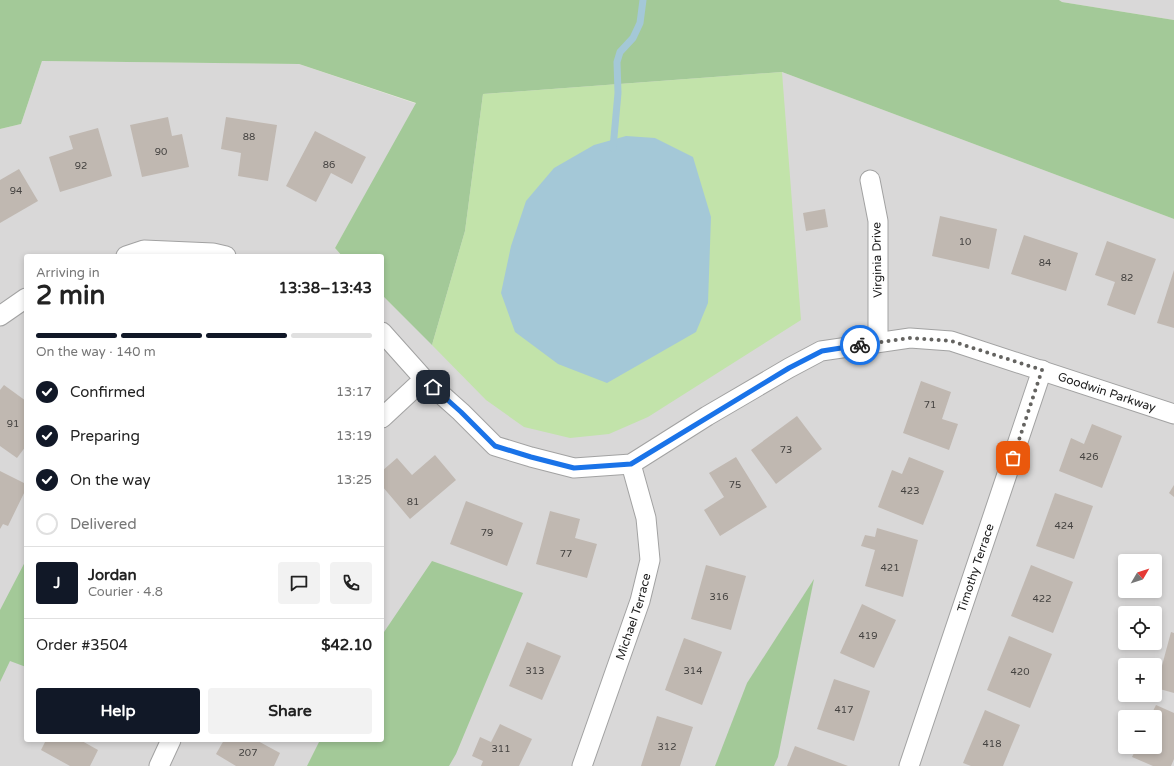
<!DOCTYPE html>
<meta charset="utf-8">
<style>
:root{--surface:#fff;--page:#f2f2f2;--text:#222;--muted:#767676;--line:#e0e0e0;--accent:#111827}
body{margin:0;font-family:"Varela Round",sans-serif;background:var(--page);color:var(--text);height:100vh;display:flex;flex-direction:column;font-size:15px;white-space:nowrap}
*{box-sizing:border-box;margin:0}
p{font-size:13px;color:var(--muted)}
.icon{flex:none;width:22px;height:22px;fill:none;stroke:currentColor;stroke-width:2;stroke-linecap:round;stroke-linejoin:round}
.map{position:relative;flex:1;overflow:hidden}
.panel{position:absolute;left:24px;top:254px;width:360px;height:488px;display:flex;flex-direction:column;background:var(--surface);border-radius:4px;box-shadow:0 2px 6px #0003}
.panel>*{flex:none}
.needle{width:26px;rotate:51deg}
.tools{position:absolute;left:1118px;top:554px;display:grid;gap:8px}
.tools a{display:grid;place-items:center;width:44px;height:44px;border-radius:4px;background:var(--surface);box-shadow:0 2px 6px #0003;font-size:20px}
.pin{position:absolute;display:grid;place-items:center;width:34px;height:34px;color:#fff;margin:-17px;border-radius:8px;box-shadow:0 2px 6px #0006}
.courier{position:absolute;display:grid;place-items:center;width:40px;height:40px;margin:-20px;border:3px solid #1a73e8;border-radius:50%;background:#fff;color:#222;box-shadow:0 1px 5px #0007}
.summary em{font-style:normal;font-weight:700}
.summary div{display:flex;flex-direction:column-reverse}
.summary{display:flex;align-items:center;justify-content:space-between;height:68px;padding:0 12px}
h1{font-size:26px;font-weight:700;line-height:30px}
.bar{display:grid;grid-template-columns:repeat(4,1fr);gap:6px 4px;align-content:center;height:48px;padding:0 12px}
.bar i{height:5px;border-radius:3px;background:var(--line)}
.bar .current{background:var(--accent)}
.bar p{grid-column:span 4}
.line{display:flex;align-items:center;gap:10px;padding:0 12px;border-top:1px solid var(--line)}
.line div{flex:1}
.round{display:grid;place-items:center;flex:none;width:42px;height:42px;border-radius:4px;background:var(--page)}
ol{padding:0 12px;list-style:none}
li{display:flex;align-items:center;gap:12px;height:44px}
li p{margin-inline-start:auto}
li .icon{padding:4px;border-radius:50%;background:var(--accent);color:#fff;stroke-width:4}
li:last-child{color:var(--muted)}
li i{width:22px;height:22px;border:2px solid var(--line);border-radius:50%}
.button{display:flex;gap:8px;margin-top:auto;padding:8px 12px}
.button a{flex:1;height:46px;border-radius:4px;background:var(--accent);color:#fff;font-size:16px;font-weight:700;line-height:46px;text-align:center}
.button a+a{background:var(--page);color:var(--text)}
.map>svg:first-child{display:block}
.residential{fill:#d9d8d8;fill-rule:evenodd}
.grass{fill:#c2e3aa}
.forest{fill:#a3c998}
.water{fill:#a4c8d7}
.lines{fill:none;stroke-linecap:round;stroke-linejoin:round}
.stream{stroke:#a4c8d7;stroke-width:7}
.building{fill:#c0b8b1}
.minor-casing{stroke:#a2a2a2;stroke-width:21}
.minor{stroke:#fff;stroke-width:19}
.done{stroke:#646360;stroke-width:4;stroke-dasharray:0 7.2}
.route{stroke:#1a73e8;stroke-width:5}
.labels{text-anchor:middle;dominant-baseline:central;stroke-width:3;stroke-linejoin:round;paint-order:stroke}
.number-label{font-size:10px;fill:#444240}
.street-label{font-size:12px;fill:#1b1b1b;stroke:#fff}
</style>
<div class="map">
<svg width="1174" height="766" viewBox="0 0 1174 766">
<rect width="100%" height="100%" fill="#ece9e1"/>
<g class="residential">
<polygon points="1059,0 1174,0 1174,20 1062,2"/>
<path d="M42 61 299 64 417 104 335 248 342 256H26V740H382V295L432 344 782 72 1174 219V766H0V129L21 124ZM1125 561H1155V591H1125ZM1125 613H1155V643H1125ZM1125 665H1155V695H1125ZM1125 717H1155V747H1125Z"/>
</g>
<polygon class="grass" points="782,72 801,320 648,417 609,434 570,438 524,427 486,400 432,345 465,231 483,94"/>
<g class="forest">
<polygon points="0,0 1059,0 1062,2 1174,20 1174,219 782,72 483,94 465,231 432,345 382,295 382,256 342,256 335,248 416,103 299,64 42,61 21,124 0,129"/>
<polygon points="26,560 26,667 10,661 0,682 0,610"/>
<polygon points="432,561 523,593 456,754 449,766 307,766 320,740 382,740 382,635"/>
<polygon points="814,579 778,757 774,766 715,766 747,683"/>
</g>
<polygon class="water" points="626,136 655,138 693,157 711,217 708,303 696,332 607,383 558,364 515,332 501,293 511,246 526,201 554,168 594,145"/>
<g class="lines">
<polyline class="stream" points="613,148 618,93 617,62 620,52 633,38 640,23 643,0"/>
</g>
<g class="building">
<polygon points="168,117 172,136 182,134 189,167 142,177 130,125"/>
<polygon points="226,117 277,125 268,181 238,176 241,153 221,149"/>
<polygon points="98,128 112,176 60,192 49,157 73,149 69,136"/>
<polygon points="315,131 366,157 352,184 331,173 316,202 286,186"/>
<polygon points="19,169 38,201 0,223 0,180"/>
<polygon points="825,209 828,227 806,231 803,213"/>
<polygon points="940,216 997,229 989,269 932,256"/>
<polygon points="1024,235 1078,253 1066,291 1011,274"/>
<polygon points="1107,241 1156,259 1135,315 1107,305 1115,282 1095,275"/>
<polygon points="1174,270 1174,328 1157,323"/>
<polygon points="921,381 951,392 942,419 958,424 949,450 903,433"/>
<polygon points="4,385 26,401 26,446 17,458 0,446 0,390"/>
<polygon points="797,416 822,449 776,484 751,450"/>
<polygon points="1092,424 1122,436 1102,488 1059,471 1071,438 1084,444"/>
<polygon points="435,455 456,480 410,519 382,486 382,471 397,458 412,475"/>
<polygon points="736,457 767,507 720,536 704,510 724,497 709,473"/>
<polygon points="909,457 944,471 923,525 878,507 892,470 902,474"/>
<polygon points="0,471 26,484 26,489 8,526 3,524 0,529"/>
<polygon points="1174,485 1174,497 1169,493"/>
<polygon points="1055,493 1093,506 1074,559 1036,546"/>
<polygon points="466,501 523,523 507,566 450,544"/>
<polygon points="550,511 580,519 575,538 597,544 587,578 536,564"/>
<polygon points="877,528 918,540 903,597 865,586 875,550 861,546 865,535 875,537"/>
<polygon points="706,565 746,576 731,630 691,619"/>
<polygon points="1031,565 1073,582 1053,633 1011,616"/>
<polygon points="862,604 896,620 874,668 840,653"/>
<polygon points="1171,632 1174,633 1174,693 1156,688"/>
<polygon points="1009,636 1052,654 1030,708 987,690"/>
<polygon points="684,638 722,652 702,705 665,690"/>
<polygon points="527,642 561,656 542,700 509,686"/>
<polygon points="834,679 870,691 854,741 817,729"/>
<polygon points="1156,705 1174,713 1174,759 1171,766 1153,766 1132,757 1137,747 1155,747 1155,717 1150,717"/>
<polygon points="985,710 1020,725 1003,766 971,766 963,763"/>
<polygon points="657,716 693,727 680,766 641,766"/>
<polygon points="500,724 532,739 519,766 481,766 483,761 472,756 480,737 491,742"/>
<polygon points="46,740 83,740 82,741 98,750 90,766 70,766 41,750"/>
<polygon points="224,740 256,740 280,753 274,766 236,766 216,754"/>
<polygon points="795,746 848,766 787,766"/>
</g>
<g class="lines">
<g class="minor-casing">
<g id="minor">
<polyline points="870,180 878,221 878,342"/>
<polyline points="126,256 144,250 213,253 226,256"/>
<polyline points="0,316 26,298"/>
<path id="s1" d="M382 332 424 379 461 412 495 446 531 457 574 468 631 464 707 416 789 368 821 351 910 338 951 341 1174 414"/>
<polyline points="382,418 424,379"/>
<polyline points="159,766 171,740"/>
<path id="s2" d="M582 766 640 601 650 560 646 518 631 464"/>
<path id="s3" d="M909 766 1042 370"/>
</g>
</g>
<use href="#minor" class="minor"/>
</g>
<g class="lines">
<polyline class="done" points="860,345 910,338 951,341 1042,370 1013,458"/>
<polyline class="route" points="433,387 461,412 495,446 531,457 574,468 631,464 789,368 822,351 860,345"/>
</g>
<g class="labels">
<g class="number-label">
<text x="249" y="137">88</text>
<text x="161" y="152">90</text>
<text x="329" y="165">86</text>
<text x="81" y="166">92</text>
<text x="16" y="191">94</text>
<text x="965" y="242">10</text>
<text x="1045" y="263">84</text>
<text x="1127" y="278">82</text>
<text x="930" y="405">71</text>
<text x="13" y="424">91</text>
<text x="786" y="450">73</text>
<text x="1089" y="457">426</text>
<text x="735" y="485">75</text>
<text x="910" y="491">423</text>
<text x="413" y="502">81</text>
<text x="1064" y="526">424</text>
<text x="487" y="533">79</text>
<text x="566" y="554">77</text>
<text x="890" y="568">421</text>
<text x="719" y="597">316</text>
<text x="1042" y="599">422</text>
<text x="868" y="636">419</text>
<text x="535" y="671">313</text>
<text x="693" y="671">314</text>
<text x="1020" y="672">420</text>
<text x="844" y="710">417</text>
<text x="992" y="744">418</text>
<text x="667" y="747">312</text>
<text x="501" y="749">311</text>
<text x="248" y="753">207</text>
</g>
<g class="street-label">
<text transform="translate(877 260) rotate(-91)">Virginia Drive</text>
<text stroke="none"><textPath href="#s1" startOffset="816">Goodwin Parkway</textPath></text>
<text stroke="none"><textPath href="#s3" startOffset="209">Timothy Terrace</textPath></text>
<text stroke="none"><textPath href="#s2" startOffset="158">Michael Terrace</textPath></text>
</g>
</g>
</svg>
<div class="tools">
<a><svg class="needle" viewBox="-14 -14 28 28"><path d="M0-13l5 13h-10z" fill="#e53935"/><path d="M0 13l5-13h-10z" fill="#767676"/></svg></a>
<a><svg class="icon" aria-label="locate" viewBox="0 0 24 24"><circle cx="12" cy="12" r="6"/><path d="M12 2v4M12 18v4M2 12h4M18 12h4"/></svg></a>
<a>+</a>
<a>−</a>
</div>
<div class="pin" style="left:1013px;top:458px;background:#ea580c"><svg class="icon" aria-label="bag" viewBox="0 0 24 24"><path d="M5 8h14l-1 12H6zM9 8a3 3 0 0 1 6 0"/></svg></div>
<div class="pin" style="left:433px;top:387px;background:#1f2937"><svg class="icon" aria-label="home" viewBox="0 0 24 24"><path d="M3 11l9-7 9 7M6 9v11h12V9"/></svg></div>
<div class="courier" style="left:860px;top:345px"><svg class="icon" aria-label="bike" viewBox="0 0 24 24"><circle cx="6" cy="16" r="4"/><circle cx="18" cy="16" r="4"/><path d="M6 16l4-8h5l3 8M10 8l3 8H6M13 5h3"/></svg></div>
<section class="panel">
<div class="summary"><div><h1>2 min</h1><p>Arriving in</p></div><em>13:38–13:43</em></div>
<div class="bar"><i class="current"></i><i class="current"></i><i class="current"></i><i></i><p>On the way · 140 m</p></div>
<ol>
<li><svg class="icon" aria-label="check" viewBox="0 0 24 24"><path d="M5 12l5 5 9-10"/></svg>Confirmed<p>13:17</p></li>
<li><svg class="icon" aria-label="check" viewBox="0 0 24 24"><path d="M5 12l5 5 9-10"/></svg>Preparing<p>13:19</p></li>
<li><svg class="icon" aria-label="check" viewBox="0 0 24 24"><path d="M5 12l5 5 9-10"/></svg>On the way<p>13:25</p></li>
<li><i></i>Delivered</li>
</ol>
<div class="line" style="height:72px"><b class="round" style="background:var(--accent);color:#fff">J</b><div><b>Jordan</b><p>Courier · 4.8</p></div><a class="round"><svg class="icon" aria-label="chat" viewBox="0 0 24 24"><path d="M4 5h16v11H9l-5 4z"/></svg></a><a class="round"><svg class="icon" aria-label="phone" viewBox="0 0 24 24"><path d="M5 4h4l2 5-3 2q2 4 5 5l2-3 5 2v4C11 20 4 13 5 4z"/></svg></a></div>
<div class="line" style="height:52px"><div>Order #3504</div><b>$42.10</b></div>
<div class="button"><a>Help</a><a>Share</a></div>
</section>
</div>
